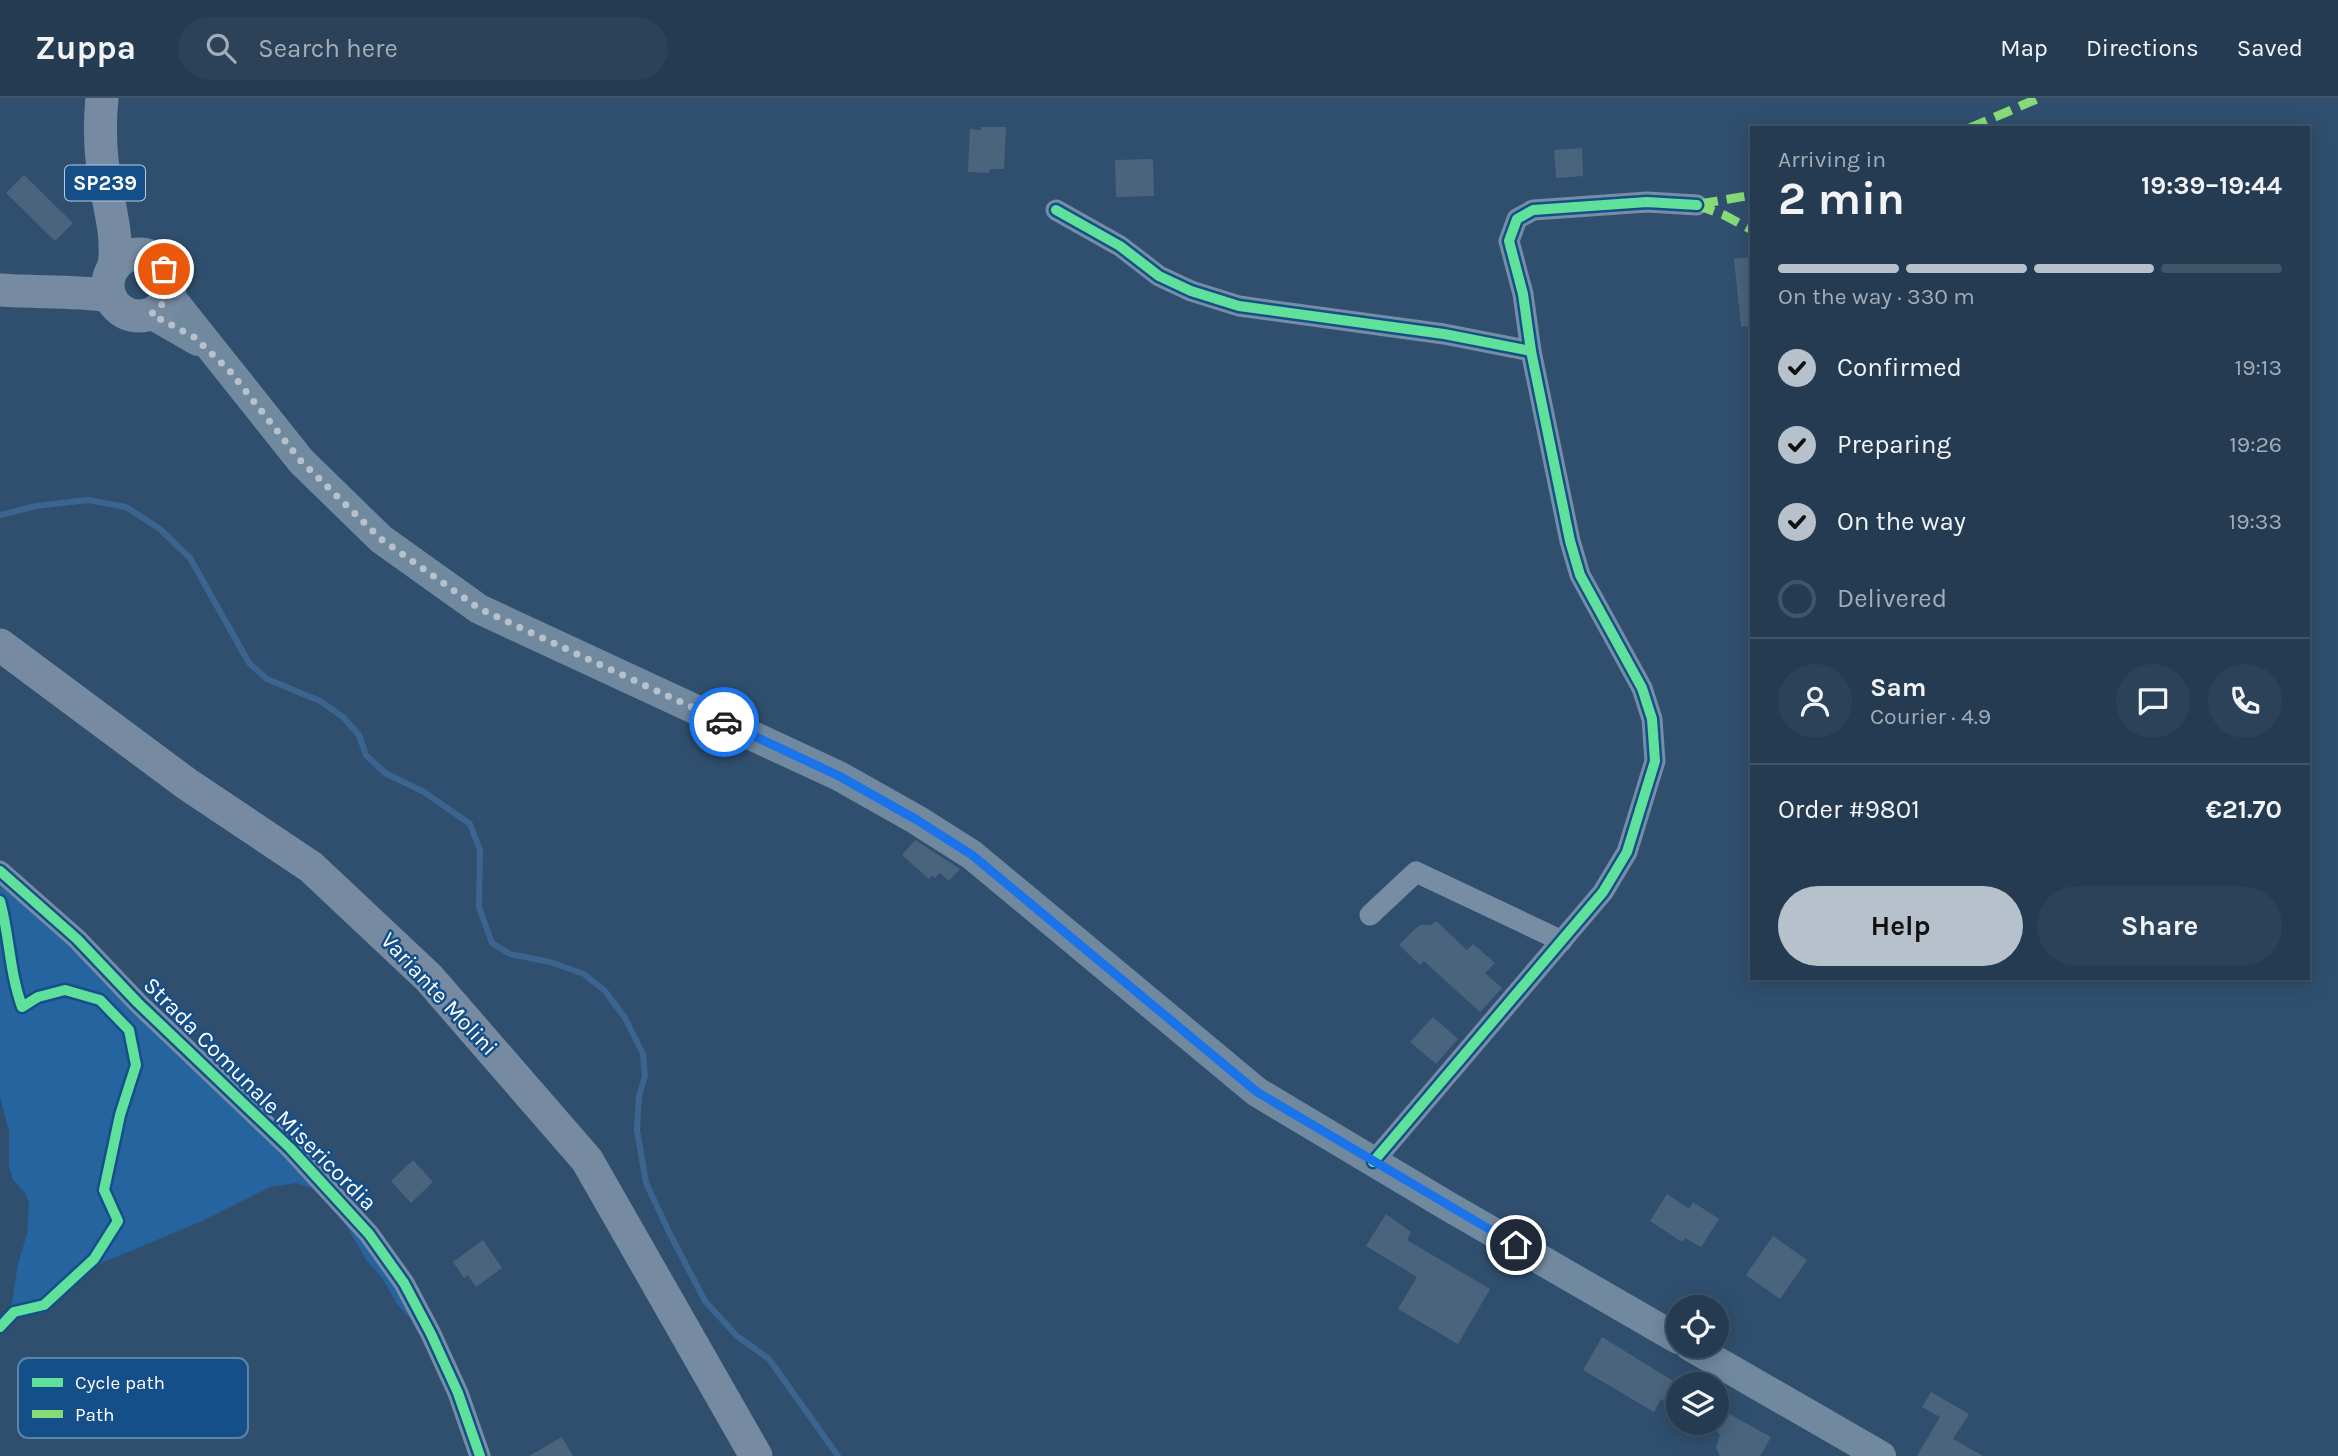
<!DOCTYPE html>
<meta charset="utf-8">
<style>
:root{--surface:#243b52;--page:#2c4259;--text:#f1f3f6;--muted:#a3adb8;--line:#415569;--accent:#b7c1cc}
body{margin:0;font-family:Karla,sans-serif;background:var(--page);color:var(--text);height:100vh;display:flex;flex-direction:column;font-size:26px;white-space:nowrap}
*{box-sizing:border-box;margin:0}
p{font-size:23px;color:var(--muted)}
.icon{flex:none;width:38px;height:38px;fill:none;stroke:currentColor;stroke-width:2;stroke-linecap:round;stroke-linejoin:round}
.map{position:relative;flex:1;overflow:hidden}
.sheet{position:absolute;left:1750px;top:28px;width:560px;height:854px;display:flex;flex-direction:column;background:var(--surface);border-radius:0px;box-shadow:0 4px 18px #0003,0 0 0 2px var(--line)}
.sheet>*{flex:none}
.buttons{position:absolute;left:1666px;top:1197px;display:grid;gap:14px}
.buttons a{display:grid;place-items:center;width:63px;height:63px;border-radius:50%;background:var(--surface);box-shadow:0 4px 18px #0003,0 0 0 2px var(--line);font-size:35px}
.pin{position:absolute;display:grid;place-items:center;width:60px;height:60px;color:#fff;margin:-30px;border:4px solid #fff;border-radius:50%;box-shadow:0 2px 7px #0007}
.courier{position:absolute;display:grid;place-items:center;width:70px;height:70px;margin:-35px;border:5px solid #1a73e8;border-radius:50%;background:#fff;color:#222;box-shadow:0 2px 9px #0007}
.headline em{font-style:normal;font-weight:700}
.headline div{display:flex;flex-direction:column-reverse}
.headline{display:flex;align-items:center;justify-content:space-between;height:119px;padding:0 28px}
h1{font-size:46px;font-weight:700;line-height:52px}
.bar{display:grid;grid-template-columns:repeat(4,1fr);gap:10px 7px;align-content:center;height:84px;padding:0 28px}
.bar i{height:9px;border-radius:5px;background:var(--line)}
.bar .selected{background:var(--accent)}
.bar p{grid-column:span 4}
.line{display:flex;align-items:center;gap:18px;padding:0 28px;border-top:2px solid var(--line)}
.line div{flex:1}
.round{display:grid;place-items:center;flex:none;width:74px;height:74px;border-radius:37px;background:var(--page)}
ol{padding:0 28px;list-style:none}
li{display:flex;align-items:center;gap:21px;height:77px}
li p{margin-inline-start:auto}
li .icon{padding:7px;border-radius:50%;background:var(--accent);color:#111;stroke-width:4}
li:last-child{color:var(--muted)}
li i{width:38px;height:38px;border:4px solid var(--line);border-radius:50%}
.button{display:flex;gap:14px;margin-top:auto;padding:14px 28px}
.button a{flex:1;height:80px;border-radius:42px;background:var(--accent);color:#111;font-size:28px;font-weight:700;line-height:80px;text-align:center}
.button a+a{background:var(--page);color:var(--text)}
header{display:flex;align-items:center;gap:42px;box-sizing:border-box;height:98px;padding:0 35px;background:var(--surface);border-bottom:2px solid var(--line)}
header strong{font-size:33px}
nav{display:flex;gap:38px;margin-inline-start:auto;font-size:24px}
.search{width:490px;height:63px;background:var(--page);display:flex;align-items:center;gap:18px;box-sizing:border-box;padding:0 24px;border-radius:38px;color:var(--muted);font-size:26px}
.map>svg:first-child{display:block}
.green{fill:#26649f}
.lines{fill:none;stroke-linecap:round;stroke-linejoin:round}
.stream{stroke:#3b658e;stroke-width:6}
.building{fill:#4a647d}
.street{stroke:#778da4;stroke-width:21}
.secondary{stroke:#71899f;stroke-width:30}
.primary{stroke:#768ba1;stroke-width:33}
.quiet{stroke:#86db77;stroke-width:9;stroke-dasharray:18 9;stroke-linecap:butt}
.cycleway-casing{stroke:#154f89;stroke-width:15}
.cycleway{stroke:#60e19b;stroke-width:10}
.done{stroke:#b7c1cc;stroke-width:7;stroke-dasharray:0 12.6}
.route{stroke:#1a73e8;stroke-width:9}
.labels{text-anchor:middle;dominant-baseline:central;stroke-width:5;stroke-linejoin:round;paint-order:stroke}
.shield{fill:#154f89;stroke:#b9cadc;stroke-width:2}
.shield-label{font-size:21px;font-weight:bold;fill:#fff}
.street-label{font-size:23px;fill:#fff;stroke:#154f89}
.key{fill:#154f89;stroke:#5b84ac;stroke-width:2}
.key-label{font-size:19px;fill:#fff}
</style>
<header>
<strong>Zuppa</strong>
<div class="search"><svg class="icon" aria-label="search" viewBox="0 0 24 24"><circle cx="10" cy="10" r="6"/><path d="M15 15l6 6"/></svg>Search here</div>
<nav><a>Map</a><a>Directions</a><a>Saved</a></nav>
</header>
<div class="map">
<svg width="2338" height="1358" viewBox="0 0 2338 1358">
<rect width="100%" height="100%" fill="#304f6e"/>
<polygon class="green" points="0,774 368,1137 422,1233 397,1206 383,1181 367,1163 340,1117 318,1092 296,1085 270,1089 202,1123 104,1164 83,1176 45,1209 29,1218 11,1211 18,1166 27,1136 29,1105 25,1095 13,1082 9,1068 9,1033 0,999"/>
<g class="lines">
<polyline class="stream" points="0,417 36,408 88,402 126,409 160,431 190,460 249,565 267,581 320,603 343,619 359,637 366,657 385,675 424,694 470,726 480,752 479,809 492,845 510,856 550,864 584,876 605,893 625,920 643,956 645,978 639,998 637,1032 646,1085 670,1136 705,1203 737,1238 769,1261 838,1358"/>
</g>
<g class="building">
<polygon points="981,29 1006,29 1004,71 990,71 989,75 968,74 970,31 981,32"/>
<polygon points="1582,50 1583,78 1556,80 1554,52"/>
<polygon points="1153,61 1154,98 1116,99 1115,62"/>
<polygon points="24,77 73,125 55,143 6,95"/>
<polygon points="1752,159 1752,228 1741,228 1734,161"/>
<polygon points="915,742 960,771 949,783 940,775 935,780 932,778 929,781 902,757"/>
<polygon points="1436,823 1467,852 1473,846 1495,865 1485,875 1502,890 1480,914 1424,863 1420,867 1399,847 1415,831 1421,827 1431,827"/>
<polygon points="1433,919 1458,941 1436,966 1410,944"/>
<polygon points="413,1062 433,1084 411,1105 391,1083"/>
<polygon points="1667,1096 1689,1111 1693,1104 1719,1121 1701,1149 1685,1140 1682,1144 1650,1123"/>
<polygon points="1386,1116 1411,1134 1407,1142 1490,1191 1458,1246 1398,1211 1417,1179 1366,1148"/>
<polygon points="1773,1138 1807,1162 1780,1201 1746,1177"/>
<polygon points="483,1142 502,1170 476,1189 468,1177 464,1180 453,1164"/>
<polygon points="1602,1239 1678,1286 1678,1311 1661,1301 1654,1314 1583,1272"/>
<polygon points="1931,1294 1969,1316 1953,1341 1983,1358 1917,1358 1940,1319 1922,1309"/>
<polygon points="1717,1309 1771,1339 1760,1358 1720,1358 1716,1349 1720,1336 1717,1334"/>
<polygon points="562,1339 573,1358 529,1358"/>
</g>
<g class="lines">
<g class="street">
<polyline points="1056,112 1120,148 1159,178 1191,193 1239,208 1444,236 1531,253"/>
<polyline points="0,773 77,841 138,905 290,1050 369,1136 404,1185 431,1236 458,1295 480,1358"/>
<polyline points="1370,817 1416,774 1562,843"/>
<polyline points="1373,1064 1603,794 1627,754 1655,663 1652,621 1642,590 1580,477 1570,443 1531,253 1523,196 1509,143 1517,121 1533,112 1647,104 1697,107"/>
</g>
<g class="secondary">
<polyline points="168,196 301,363 381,441 479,511 839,678 917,722 972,757 1257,994 1446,1107 1678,1241"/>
<polyline points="151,216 198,243"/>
<polyline points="1690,1248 1881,1358"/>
</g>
<g class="primary">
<path d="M102 0C99 30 100 58 106 88 111 117 118 139 114 169"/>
<circle cx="139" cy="187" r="31"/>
<path d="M0 192C37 195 74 192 110 198"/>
<polyline points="0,547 187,686 311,769 429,880 587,1062 756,1358"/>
</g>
<g class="quiet">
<polyline points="1970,30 2039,0"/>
<polyline points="1700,106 1752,97"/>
<polyline points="1697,107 1724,117 1752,132"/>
</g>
<g class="cycleway-casing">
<g id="cycleway">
<polyline points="1056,112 1120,148 1159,178 1191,193 1239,208 1444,236 1531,253"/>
<polyline points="0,773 77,841 138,905 290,1050 369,1136 404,1185 431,1236 458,1295 480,1358"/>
<path d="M0 803C10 839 9 873 22 909L38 899 65 892 100 902 129 932 136 967 120 1017 104 1092 118 1123 94 1161 44 1207 14 1214 0 1229"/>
<polyline points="1373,1064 1603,794 1627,754 1655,663 1652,621 1642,590 1580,477 1570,443 1531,253 1523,196 1509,143 1517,121 1533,112 1647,104 1697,107"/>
</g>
</g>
<use href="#cycleway" class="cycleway"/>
</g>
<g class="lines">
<path class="done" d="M164 171C173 189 168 205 151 216L194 239 229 272 301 363 381 441 480 511 724 624"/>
<polyline class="route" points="724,624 839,678 917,722 972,757 1257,994 1516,1147"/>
</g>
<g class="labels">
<rect class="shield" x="65" y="67.5" width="80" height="35" rx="5"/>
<g class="shield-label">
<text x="105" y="85">SP239</text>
</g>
<g class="street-label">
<text transform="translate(439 896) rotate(47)">Variante Molini</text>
<text transform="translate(260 996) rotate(45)">Strada Comunale Misericordia</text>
</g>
</g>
<rect x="18" y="1260" width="230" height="80" rx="10" class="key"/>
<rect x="32" y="1280" width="31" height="9" fill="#60e19b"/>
<rect x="32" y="1312" width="31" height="8" fill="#86db77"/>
<g class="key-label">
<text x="75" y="1291">Cycle path</text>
<text x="75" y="1323">Path</text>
</g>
</svg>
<div class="buttons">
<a><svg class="icon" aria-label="locate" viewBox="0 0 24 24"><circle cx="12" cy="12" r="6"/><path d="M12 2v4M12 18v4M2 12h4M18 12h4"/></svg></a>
<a><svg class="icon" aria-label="layers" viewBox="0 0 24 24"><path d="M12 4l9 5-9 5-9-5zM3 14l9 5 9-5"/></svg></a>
</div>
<div class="pin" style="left:164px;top:171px;background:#ea580c"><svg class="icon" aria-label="bag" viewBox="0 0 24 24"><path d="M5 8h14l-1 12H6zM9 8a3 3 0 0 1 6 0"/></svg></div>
<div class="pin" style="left:1516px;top:1147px;background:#1f2937"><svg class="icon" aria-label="home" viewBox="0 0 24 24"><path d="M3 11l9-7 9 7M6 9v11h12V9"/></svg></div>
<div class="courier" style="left:724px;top:624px"><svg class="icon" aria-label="car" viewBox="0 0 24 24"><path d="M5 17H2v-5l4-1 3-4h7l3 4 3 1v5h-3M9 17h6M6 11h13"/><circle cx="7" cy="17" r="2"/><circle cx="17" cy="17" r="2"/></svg></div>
<section class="sheet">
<div class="headline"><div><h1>2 min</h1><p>Arriving in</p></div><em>19:39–19:44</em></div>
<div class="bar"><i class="selected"></i><i class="selected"></i><i class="selected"></i><i></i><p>On the way · 330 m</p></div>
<ol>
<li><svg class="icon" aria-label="check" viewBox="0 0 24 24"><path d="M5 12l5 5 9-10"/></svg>Confirmed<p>19:13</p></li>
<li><svg class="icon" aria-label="check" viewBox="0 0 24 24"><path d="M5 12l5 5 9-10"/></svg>Preparing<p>19:26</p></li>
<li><svg class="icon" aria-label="check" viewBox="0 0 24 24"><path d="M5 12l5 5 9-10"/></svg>On the way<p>19:33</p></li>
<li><i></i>Delivered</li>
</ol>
<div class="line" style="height:126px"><a class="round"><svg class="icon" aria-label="person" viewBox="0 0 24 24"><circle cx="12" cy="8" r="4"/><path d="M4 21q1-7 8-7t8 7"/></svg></a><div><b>Sam</b><p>Courier · 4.9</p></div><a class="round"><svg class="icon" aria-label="chat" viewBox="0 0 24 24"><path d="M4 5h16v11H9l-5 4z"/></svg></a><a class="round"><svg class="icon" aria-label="phone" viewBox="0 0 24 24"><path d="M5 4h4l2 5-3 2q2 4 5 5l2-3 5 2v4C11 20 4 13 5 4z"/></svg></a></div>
<div class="line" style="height:91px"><div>Order #9801</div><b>€21.70</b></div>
<div class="button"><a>Help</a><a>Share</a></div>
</section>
</div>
